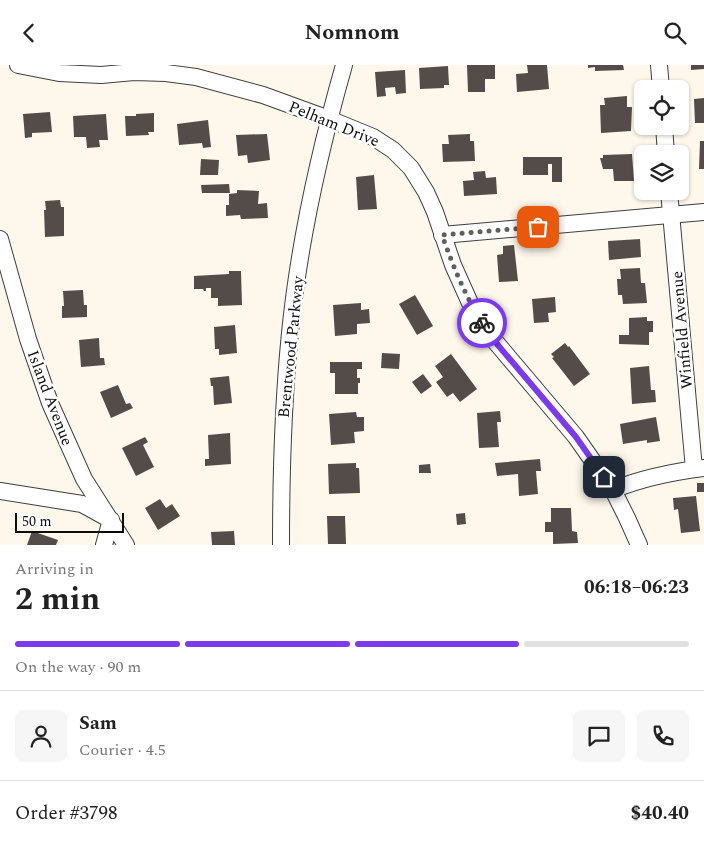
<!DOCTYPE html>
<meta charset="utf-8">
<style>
:root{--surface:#fff;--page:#f6f6f6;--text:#222;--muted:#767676;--line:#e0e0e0;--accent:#7c3aed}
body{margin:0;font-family:Spectral,serif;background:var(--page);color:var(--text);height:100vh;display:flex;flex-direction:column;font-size:19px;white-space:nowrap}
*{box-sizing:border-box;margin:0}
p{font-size:16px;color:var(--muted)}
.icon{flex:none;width:28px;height:28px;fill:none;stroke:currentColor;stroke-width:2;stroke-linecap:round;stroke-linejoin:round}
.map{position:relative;height:480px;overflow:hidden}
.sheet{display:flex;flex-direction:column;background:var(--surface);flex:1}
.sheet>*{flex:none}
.controls{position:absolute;left:634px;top:15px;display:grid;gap:10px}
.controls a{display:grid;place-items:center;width:55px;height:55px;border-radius:8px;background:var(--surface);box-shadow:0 1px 4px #0004;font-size:25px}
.scale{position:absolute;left:15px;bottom:12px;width:109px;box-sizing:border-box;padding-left:5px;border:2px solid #0c0c0c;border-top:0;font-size:14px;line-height:18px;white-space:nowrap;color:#0c0c0c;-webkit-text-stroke:4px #fff;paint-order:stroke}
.pin{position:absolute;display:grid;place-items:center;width:42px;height:42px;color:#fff;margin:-21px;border-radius:10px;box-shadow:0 2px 8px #0006}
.courier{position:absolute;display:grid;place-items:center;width:50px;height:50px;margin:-25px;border:4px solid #7c3aed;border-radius:50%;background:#fff;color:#222;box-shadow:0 1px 6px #0007}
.headline em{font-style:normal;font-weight:700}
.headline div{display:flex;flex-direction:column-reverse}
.headline{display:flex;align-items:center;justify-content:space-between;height:85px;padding:0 15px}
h1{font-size:32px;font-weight:700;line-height:38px}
.bar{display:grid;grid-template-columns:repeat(4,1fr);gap:8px 5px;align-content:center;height:60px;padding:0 15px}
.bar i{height:6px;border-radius:4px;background:var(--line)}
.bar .current{background:var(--accent)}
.bar p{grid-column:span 4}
.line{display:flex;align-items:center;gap:12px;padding:0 15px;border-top:1px solid var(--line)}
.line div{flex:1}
.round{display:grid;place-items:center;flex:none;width:52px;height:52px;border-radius:8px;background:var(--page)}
header{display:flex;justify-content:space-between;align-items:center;height:65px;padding:0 15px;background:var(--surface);font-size:22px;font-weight:700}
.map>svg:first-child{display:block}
.building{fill:#544c49}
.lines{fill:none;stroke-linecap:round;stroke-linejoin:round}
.minor-casing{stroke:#3f3f3f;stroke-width:18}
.minor{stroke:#fff;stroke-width:16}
.done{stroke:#615f5a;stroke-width:5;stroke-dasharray:0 9}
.route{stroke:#7c3aed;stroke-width:6}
.labels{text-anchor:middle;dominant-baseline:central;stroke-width:5;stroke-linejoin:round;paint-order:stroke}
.street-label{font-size:16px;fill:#0c0c0c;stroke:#fff}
</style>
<header><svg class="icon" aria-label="back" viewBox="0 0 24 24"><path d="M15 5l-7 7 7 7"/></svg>Nomnom<svg class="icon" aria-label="search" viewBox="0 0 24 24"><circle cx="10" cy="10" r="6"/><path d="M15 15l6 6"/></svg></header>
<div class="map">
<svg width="704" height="480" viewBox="0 0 704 480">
<rect width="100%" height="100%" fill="#fef8ec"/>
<g class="building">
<polygon points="467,0 495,0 495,14 485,14 485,27 468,27"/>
<polygon points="527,0 547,0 549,24 517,27 516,9 528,8"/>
<polygon points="588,0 623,0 624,5 595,6 595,2 588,3"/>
<polygon points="691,0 704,0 704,4 691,5"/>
<polygon points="448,1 449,20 444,20 444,23 420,24 419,3"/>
<polygon points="405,5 406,28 396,29 395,22 385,23 386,31 377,32 375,7"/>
<polygon points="627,31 627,42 632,42 631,66 601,68 600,40 605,40 604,33"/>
<polygon points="704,33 704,58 695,58 694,34"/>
<polygon points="50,47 52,67 32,68 32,72 25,73 23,49"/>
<polygon points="154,48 154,67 148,67 149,70 126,71 125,51 136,51 136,49"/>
<polygon points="106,49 108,75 99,75 100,82 87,83 86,72 74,72 73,51"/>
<polygon points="208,55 211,82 203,83 202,78 179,80 177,59"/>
<polygon points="267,69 270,95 248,98 247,90 238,91 236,70"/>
<polygon points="470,69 470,76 474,76 475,96 443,97 442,79 449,79 448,70"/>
<polygon points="700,76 704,76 704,104 699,104"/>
<polygon points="632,89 634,116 614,116 613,104 603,104 600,93 603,93 603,90"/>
<polygon points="523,92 562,92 562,117 552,117 552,99 548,99 548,110 523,110"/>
<polygon points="201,94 219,95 218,110 200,110"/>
<polygon points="485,106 486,113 496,112 497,129 464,131 463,116 474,115 473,107"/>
<polygon points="374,110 377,144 358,145 356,112"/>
<polygon points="229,119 230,128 202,128 201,120"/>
<polygon points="237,125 259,126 258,139 267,138 268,153 241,154 240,150 226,151 226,140 229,140 229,129 237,128"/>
<polygon points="60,135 61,142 64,142 64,171 45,172 44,145 46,145 45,136"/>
<polygon points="640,174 641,192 609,195 608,176"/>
<polygon points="514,180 518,216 499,217 497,190 503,189 503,181"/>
<polygon points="640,203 641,218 645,218 647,238 623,239 622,230 618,230 617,214 621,214 620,204"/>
<polygon points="229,206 241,206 242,240 218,241 218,233 211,233 211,223 206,223 206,226 204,226 203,224 194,224 194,211 229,209"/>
<polygon points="83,225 84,240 87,240 87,252 62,253 62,241 64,241 63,226"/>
<polygon points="415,230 433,261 417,270 399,239"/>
<polygon points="555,232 556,247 548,248 549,257 534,258 532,234"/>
<polygon points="361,238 361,245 369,244 370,258 357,259 357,269 335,271 333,240"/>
<polygon points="647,252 647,256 653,256 653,267 649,267 649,280 619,279 619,270 629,270 629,253"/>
<polygon points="235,260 237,288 219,290 219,284 215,284 214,262"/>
<polygon points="99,273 100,293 104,293 105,300 81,302 79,275"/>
<polygon points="565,278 568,282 569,281 590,309 574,321 552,293 554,292 551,289"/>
<polygon points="382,288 400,289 399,304 381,303"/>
<polygon points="451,289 477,324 460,337 453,328 447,332 436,317 443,312 435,301"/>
<polygon points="330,297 362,297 362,304 357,304 357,313 360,313 360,318 358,318 358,329 335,329 335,308 330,308"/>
<polygon points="649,301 651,325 655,325 656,337 632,339 630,303"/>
<polygon points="423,309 432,321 421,329 412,317"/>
<polygon points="229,311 232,338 214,340 213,321 211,321 210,313"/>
<polygon points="118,320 126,339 130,338 133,343 111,353 100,327"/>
<polygon points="500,346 501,357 497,357 499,382 479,383 477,348"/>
<polygon points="356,347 357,352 364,352 364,366 354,367 355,378 331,380 329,349"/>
<polygon points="656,352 660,376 647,378 647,375 623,379 620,359"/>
<polygon points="230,368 231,399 205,401 205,394 209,394 208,370"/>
<polygon points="145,372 148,377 143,380 154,402 136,411 122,383"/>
<polygon points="540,394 541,406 536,406 538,429 519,431 518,409 497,411 495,398"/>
<polygon points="356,398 356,403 359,403 360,428 329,429 328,399"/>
<polygon points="430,399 431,408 419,408 419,400"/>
<rect x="697" y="418" width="7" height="9"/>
<polygon points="696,431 700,466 681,468 678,444 674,445 673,433"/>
<polygon points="160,434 166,443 172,439 180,451 158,465 145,443"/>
<polygon points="551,443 571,443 572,466 577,467 578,478 553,479 553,467 545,467 545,457 551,457"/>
<polygon points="465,448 466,459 457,460 456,449"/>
<polygon points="327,451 345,451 346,479 328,479"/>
<polygon points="32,466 58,475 56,480 27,480"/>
<polygon points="234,466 235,480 212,480 211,467"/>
</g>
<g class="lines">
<g class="minor-casing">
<g id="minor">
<polyline points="18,0 59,8 101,10 134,7 166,8 196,12 263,30 329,54 373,72 393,85 411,103 426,127 435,147 453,200 470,238 488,268 576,372 613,425 627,453 639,480"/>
<polyline points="659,0 661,24"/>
<polyline points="664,61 666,89"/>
<polyline points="669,126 694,404"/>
<polyline points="442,170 704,147"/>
<polyline points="0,174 28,274 50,338 84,414 126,480"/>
<path d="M613 425C642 413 672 407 704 403"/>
<polyline points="0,426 82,439 111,455 104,480"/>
<path d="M281 480C281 409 283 338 290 268 299 177 319 88 344 0"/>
</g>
</g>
<use href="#minor" class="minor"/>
</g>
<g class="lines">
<path class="done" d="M482 258C465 230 453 201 442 170L538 162"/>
<polyline class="route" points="482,258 497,279 576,372 604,412"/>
</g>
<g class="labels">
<g class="street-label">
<text transform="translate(334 59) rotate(22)">Pelham Drive</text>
<text transform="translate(682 265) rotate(-95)">Winfield Avenue</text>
<text transform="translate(291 282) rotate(-84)">Brentwood Parkway</text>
<text transform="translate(50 333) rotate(69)">Island Avenue</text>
</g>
</g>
</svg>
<div class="controls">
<a><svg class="icon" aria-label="locate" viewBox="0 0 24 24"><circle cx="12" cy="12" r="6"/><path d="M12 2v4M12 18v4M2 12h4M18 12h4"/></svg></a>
<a><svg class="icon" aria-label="layers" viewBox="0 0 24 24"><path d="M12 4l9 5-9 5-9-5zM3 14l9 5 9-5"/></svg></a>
</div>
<div class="scale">50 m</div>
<div class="pin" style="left:538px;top:162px;background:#ea580c"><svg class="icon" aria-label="bag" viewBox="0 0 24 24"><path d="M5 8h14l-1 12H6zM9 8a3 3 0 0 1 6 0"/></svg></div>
<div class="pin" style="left:604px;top:412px;background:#1f2937"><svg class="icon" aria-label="home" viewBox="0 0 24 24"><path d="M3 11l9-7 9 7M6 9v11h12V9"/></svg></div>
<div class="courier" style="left:482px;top:258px"><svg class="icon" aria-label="bike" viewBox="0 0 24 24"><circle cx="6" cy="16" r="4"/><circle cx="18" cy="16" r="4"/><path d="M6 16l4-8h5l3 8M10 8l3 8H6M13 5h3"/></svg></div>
</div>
<section class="sheet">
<div class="headline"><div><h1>2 min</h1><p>Arriving in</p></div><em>06:18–06:23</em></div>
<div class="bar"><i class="current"></i><i class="current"></i><i class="current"></i><i></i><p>On the way · 90 m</p></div>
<div class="line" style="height:90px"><a class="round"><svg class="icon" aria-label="person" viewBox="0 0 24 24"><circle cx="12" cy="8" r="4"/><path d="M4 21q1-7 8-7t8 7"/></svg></a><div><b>Sam</b><p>Courier · 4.5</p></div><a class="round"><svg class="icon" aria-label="chat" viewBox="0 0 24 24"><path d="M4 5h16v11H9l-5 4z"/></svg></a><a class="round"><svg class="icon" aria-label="phone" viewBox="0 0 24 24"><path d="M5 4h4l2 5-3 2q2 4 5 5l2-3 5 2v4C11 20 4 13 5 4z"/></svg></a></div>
<div class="line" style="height:65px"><div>Order #3798</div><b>$40.40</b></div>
</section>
